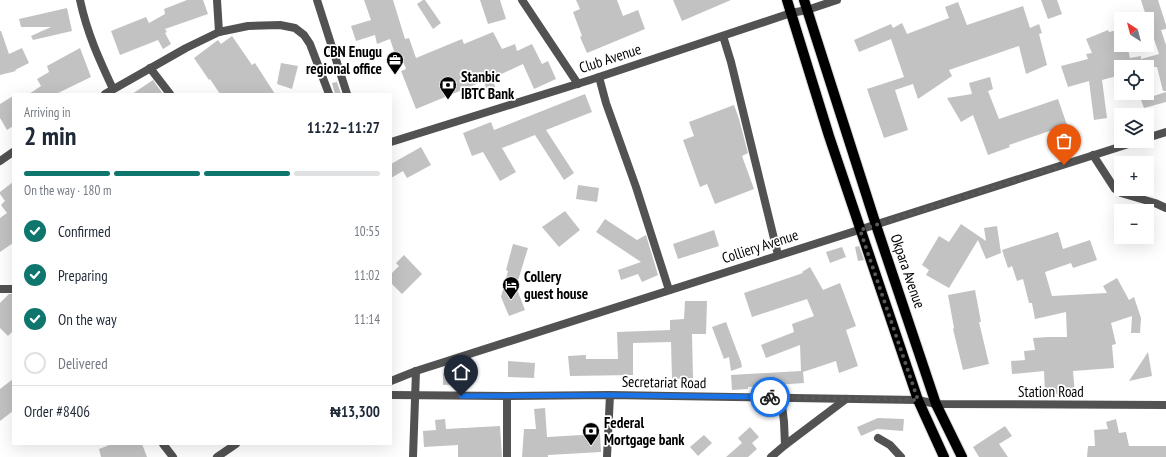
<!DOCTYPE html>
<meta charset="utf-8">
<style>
:root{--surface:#fff;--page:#f6f6f7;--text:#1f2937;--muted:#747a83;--line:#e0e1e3;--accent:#0f766e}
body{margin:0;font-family:"PT Sans Narrow",sans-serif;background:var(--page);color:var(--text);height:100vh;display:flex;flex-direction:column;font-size:15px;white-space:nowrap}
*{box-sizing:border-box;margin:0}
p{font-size:13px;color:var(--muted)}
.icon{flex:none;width:22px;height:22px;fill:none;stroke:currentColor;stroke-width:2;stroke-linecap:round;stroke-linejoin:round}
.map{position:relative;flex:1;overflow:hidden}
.details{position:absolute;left:12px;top:93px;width:380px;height:352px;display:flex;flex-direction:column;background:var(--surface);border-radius:0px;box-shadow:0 4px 16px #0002}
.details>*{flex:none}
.needle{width:26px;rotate:324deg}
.fabs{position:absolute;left:1114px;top:12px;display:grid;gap:8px}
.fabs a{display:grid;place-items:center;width:40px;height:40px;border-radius:0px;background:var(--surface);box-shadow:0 4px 16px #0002;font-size:20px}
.pin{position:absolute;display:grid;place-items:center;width:34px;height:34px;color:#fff;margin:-41px -17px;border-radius:50% 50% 50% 0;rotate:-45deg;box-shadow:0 0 4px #0007}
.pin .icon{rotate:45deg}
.courier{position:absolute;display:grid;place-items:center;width:40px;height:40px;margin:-20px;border:3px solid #1a73e8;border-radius:50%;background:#fff;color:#222;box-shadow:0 1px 5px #0007}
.overview em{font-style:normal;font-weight:700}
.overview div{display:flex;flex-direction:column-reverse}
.overview{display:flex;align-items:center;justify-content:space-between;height:68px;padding:0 12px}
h1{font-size:26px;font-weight:700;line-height:30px}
.bar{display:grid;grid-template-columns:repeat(4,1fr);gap:6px 4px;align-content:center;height:48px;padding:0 12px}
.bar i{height:5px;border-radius:3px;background:var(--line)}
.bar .active{background:var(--accent)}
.bar p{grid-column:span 4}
.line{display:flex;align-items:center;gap:10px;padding:0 12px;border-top:1px solid var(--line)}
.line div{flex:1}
ol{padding:0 12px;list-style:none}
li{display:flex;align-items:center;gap:12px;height:44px}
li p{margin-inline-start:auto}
li .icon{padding:4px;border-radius:50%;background:var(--accent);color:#fff;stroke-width:4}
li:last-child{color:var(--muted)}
li i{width:22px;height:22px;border:2px solid var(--line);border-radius:50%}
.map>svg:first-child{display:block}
.building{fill:#c2c2c2}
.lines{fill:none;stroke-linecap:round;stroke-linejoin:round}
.primary-casing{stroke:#dbdbdb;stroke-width:12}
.minor{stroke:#525252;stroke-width:8}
.primary{stroke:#000;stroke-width:10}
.done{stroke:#595959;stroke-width:4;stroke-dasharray:0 7.2}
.route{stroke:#1a73e8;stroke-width:5}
.labels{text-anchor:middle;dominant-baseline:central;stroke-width:3.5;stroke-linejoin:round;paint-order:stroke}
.poi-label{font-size:15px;font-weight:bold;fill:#000;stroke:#fff;text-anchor:start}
.street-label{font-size:15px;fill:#000;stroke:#fff}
</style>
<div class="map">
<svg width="1166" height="457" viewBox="0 0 1166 457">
<rect width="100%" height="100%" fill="#fff"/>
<g class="building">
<polygon points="187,0 203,0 208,14 165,29 167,32 165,33 171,44 163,49 158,40 120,55 111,31 146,17 149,23 165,14 164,9"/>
<polygon points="364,0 393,0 405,39 409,38 416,58 462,39 464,44 493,32 502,49 515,44 517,51 532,44 542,64 548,61 556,79 534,89 523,64 493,78 495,87 486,89 484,81 416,109 401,71 406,69 400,53 395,54 390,39 377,44 375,35 356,41 351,26 371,20"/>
<polygon points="423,0 425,0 441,23 433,29 417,4"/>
<polygon points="480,0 500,0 506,19 488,24"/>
<polygon points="576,0 617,0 623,16 638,10 645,29 587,53 580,37 582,36 573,12 580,9"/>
<polygon points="673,0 731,0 682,21"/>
<polygon points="1041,0 1057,0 1062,14 1048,19"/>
<polygon points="1141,0 1158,0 1166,25 1166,29 1161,30 1166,45 1166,91 1163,91 1157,67 1121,67 1121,75 1102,80 1107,118 1094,120 1089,81 1068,87 1061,66 1088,59 1086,54 1092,53 1086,39 1108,30 1109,32 1121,29 1121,45 1127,45 1130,58 1141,56 1141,59 1159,54 1152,33 1147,35 1147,19"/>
<polygon points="958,2 967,25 1023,6 1030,28 1039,24 1042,33 1039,34 1047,65 1026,74 1019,46 949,70 952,76 918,99 913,84 895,90 908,130 884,138 867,89 904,77 891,39 859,52 854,40 891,24 893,28 902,23 907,34 949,18 945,7"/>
<polygon points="67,8 72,31 33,40 31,36 51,27 21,27 19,19"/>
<polygon points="0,31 1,31 9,54 22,48 29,63 15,70 16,71 0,75"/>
<polygon points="232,36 252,65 255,63 275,94 220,94 210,79 209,80 194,58 218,40 221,44"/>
<polygon points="80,48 91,77 56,94 29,94 41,86 37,79 49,72 47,66"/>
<polygon points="281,63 298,66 292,89 277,84"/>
<polygon points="990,77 993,89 988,91 999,119 1058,99 1067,125 1009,145 1010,147 988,155 973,115 961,122 947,98 972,94 969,83"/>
<polygon points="153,80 163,94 132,94"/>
<polygon points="337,82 341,94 335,94 332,83"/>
<polygon points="1166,92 1166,102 1144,108 1141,100"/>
<polygon points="585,94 592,112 546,130 574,173 564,180 535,135 502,148 516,172 500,181 483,152 472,156 463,133 491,122 494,130"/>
<polygon points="13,96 13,126 7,130 0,118 0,104"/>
<polygon points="734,105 739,119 748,153 742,156 754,189 715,204 707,184 700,187 683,140 694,136 689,122"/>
<polygon points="421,147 431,165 407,178 403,171 391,178 391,164"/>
<polygon points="13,182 13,243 0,252 0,218 7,213 1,205 5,201 0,194 0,192"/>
<polygon points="578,185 599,188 597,202 576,199"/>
<polygon points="565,211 580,230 559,247 542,227"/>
<polygon points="605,219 637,240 646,235 658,275 642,282 638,274 621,280 618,270 641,262 596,232"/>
<polygon points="961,224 986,241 984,228 997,226 1001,253 986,259 978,240 949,288 926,275 929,270 922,265 939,236 949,242"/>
<polygon points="714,230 719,246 678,259 673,244"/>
<polygon points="1058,232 1063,249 1090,240 1097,260 1073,268 1071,263 1045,272 1052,296 1107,293 1103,286 1117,278 1129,300 1134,297 1141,318 1140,333 1131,333 1132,316 1111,323 1116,344 1112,345 1114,368 1073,371 1075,394 1045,394 1044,371 1012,374 1011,361 1025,360 1024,351 1035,350 1033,338 1048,337 1067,337 1066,312 1035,319 1032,303 1029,303 1023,279 1017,281 1012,266 1008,268 1002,250"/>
<polygon points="513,244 528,248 516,287 525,310 509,316 501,297 508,271 506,270"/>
<polygon points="859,246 864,260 858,261 855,247"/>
<polygon points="842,247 846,257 830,263 826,252"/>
<polygon points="404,255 422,274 402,294 391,283 391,274 399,266 396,263"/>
<polygon points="810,267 823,290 840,283 856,326 846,330 858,366 839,373 836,361 803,372 804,383 748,387 748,389 732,390 731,375 801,371 800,345 766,358 761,345 794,332 792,324 814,316 807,299 752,317 744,293 803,273 802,272"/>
<polygon points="975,290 981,322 979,322 989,364 963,370 953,329 954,328 948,295"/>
<polygon points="9,294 13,294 13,331 8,336 0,328 0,303"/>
<polygon points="685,301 707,301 706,334 692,334 693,378 672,379 671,342 633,343 633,375 570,376 568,356 586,355 586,359 618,359 617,332 670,330 670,320 684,319"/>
<polygon points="726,322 741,362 742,367 731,371 729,357 724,359 712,327"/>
<polygon points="1148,352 1152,376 1129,381"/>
<polygon points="508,361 535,363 534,378 508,377"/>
<polygon points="459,372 460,384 443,385 443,373"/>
<polygon points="13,379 13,411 0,421 0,389"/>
<polygon points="545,408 547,437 600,434 601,452 548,455 548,457 522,457 524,429 536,429 534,409"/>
<polygon points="878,418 904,419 903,431 877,429 861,436 857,427"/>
<polygon points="445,419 446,429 500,426 502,457 458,457 458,445 424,447 423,431 436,430 435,420"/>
<polygon points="1116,419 1119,433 1126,432 1129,446 1166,446 1166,457 1087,457 1088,446 1095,446 1094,430 1108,429 1106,422"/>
<polygon points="1005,426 1012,436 999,444 1008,457 979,457 973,447"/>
<polygon points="750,427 759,437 752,443 757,449 748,457 726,457 742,443 738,438"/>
<polygon points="704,435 712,443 698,456 690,447"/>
<polygon points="112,444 142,444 147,457 101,457 99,449"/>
</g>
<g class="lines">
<g class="primary-casing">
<g id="primary">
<polyline points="787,0 829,136 918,400 944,457"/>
<polyline points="804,0 876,225 936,404 962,457"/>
</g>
</g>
<g class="minor">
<path d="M80 0C87 33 99 59 113 89"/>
<polyline points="217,0 219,32"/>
<polyline points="317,0 347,94"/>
<polyline points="522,0 578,84"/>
<polyline points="723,36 731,62 778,255"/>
<polyline points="150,68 170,94"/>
<polyline points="599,77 606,103 636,187 669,290"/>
<polyline points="105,94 186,48 219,32 248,26 280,25 295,28 304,35 310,44 329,94"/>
<polyline points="1147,138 1166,132"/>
<polyline points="391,142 590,80 791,13 807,10 837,0"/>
<polyline points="1093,155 1115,189 1121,193 1155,203 1166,208"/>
<polyline points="0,161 13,152"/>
<polyline points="0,289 13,289"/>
<polyline points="391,381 416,371 1138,141"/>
<polyline points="391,395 507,396 610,395 918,400 936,404 1166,405"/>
<polyline points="781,397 784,422 785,445"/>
<polyline points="878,438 890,445 901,457"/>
<polyline points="163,444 173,457"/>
<polyline points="217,457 236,444"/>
<polyline points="413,457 416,371"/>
<polyline points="507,457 507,396"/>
<polyline points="607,457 610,395"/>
<polyline points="771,457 785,445 846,399"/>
</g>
<use href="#primary" class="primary"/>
</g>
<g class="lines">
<polyline class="done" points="770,397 918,400 860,230 1064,165"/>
<polyline class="route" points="461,396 610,395 770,397"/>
</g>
<defs>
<g id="office-pin" transform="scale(0.9)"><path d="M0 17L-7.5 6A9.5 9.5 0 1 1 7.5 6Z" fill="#000" stroke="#fff"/><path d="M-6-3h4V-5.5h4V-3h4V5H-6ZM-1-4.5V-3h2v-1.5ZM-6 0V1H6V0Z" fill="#fff"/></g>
<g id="bank-pin" transform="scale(0.9)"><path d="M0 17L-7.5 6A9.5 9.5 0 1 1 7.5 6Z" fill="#000" stroke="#fff"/><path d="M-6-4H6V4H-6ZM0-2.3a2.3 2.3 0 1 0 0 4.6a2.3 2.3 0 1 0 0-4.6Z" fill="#fff"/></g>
<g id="hotel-pin" transform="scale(0.9)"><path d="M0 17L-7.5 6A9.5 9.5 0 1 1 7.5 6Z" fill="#000" stroke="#fff"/><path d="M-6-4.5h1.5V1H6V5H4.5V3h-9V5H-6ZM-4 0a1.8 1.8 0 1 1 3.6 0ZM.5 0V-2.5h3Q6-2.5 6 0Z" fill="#fff"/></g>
</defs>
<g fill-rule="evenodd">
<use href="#office-pin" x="395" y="60"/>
<use href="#bank-pin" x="448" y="85"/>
<use href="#hotel-pin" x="511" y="285"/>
<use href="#bank-pin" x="591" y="431"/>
</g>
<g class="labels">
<g class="poi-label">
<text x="382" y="51" text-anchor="end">CBN Enugu<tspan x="382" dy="17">regional office</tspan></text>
<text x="461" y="76">Stanbic<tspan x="461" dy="17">IBTC Bank</tspan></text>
<text x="524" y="276">Collery<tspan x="524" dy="17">guest house</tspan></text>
<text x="604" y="422">Federal<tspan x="604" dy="17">Mortgage bank</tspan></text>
</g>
<g class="street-label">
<text transform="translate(610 58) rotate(-18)">Club Avenue</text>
<text transform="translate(760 246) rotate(-18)">Colliery Avenue</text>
<text transform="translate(908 271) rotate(71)">Okpara Avenue</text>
<text transform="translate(664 382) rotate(1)">Secretariat Road</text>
<text x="1051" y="391">Station Road</text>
</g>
</g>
</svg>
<div class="fabs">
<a><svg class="needle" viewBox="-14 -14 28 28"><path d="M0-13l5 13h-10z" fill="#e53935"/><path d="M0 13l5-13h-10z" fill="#747a83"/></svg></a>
<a><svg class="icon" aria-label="locate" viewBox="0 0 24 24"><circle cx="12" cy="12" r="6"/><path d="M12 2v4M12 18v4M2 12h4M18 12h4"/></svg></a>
<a><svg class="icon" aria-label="layers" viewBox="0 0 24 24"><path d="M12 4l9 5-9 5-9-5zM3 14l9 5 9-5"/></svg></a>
<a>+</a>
<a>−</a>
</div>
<div class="pin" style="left:1064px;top:165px;background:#ea580c"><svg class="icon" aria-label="bag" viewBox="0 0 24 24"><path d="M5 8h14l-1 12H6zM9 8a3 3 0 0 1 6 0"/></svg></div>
<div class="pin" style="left:461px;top:396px;background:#1f2937"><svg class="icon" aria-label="home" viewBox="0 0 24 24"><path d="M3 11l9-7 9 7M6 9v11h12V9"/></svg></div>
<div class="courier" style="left:770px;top:397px"><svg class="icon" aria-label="bike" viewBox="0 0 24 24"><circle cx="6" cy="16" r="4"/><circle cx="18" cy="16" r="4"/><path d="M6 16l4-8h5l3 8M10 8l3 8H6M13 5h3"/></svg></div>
<section class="details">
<div class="overview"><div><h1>2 min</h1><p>Arriving in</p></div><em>11:22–11:27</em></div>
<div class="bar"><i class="active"></i><i class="active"></i><i class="active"></i><i></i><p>On the way · 180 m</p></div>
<ol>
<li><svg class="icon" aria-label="check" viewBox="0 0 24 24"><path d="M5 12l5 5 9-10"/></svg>Confirmed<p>10:55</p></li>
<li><svg class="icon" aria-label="check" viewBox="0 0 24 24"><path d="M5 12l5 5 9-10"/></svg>Preparing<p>11:02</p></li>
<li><svg class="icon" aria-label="check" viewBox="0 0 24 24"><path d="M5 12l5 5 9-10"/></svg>On the way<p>11:14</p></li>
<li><i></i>Delivered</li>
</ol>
<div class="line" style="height:52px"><div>Order #8406</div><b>₦13,300</b></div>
</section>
</div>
